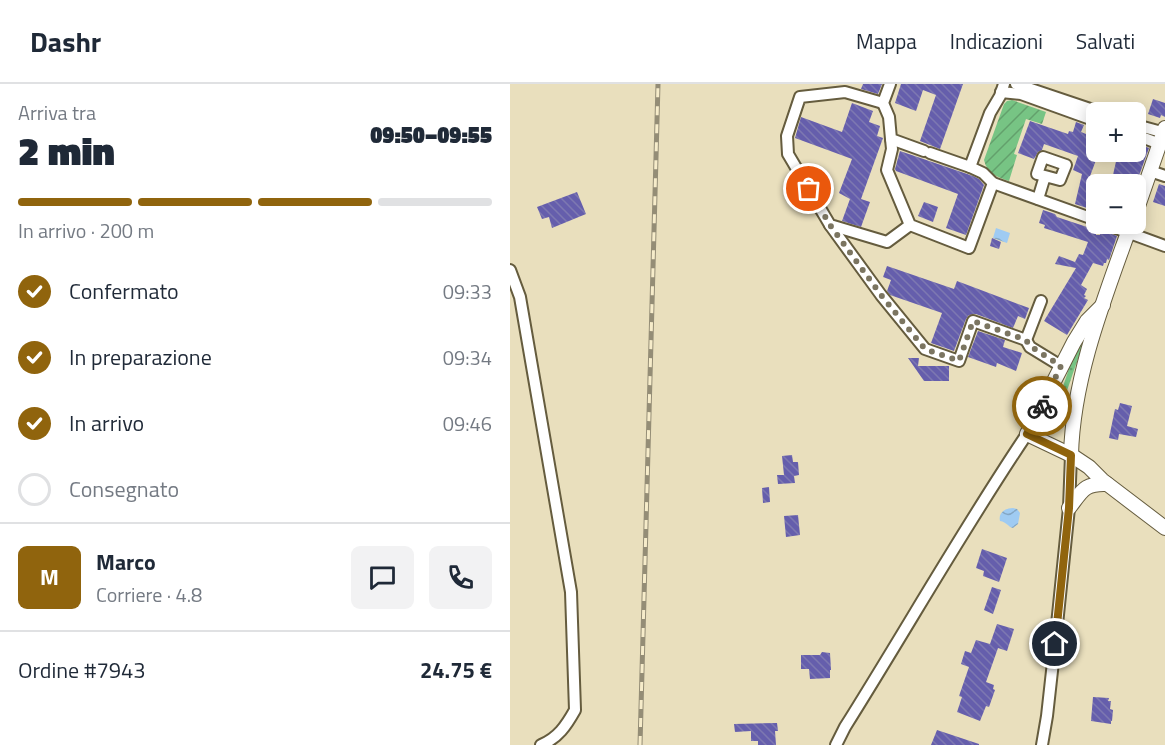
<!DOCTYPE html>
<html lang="it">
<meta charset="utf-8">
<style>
:root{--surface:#fff;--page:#f2f2f3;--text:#1f2937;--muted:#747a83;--line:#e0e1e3;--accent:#90640d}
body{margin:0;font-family:"Titillium Web",sans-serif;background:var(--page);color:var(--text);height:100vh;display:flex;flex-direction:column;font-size:22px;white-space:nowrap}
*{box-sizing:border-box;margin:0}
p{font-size:20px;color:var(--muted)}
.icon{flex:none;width:33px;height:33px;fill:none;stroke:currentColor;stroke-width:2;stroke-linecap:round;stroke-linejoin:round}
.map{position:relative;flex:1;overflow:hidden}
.side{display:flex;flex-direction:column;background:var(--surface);width:510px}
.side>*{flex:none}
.buttons{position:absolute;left:576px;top:18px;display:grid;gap:12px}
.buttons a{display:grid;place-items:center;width:60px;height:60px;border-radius:9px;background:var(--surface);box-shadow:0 3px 15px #0003;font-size:30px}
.pin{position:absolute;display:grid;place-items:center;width:51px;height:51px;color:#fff;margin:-26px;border:3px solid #fff;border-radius:50%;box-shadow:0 2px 6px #0007}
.courier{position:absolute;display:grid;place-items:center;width:60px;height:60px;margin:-30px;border:4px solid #90640d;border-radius:50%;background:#fff;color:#222;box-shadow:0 2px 8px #0007}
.summary em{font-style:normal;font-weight:800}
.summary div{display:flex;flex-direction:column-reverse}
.summary{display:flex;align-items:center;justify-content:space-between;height:102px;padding:0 18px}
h1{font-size:39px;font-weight:800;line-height:45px}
.bar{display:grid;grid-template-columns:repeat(4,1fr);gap:9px 6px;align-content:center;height:72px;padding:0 18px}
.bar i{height:8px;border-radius:4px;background:var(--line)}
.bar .on{background:var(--accent)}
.bar p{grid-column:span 4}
.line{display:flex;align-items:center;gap:15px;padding:0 18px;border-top:2px solid var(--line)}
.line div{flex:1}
.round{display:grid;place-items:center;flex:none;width:63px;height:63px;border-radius:9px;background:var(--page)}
ol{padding:0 18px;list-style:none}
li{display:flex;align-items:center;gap:18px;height:66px}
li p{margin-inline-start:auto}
li .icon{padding:6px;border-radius:50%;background:var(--accent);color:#fff;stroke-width:4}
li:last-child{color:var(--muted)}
li i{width:33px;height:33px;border:3px solid var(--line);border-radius:50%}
header{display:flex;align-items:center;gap:36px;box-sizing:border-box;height:84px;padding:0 30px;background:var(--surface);border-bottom:2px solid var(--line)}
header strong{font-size:28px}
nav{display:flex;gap:33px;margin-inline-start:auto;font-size:21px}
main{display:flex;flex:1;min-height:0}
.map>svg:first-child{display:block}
.grass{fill:url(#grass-dots)}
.garden{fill:url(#garden-furrows)}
.water{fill:url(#water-waves)}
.building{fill:url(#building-back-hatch)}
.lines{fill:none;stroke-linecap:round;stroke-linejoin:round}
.minor-casing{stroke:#655c3e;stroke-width:14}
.major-casing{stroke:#655c3e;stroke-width:16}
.minor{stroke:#fff;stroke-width:10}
.major{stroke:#fff;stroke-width:14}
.rail-casing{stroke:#948d76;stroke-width:5}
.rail{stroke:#f6ecca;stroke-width:3;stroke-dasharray:9;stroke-linecap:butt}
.done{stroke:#7b7561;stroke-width:6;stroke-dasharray:0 10.8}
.route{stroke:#90640d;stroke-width:8}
</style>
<header>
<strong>Dashr</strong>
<nav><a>Mappa</a><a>Indicazioni</a><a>Salvati</a></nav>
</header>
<main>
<section class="side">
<div class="summary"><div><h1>2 min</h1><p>Arriva tra</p></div><em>09:50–09:55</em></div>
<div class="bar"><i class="on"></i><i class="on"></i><i class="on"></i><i></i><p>In arrivo · 200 m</p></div>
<ol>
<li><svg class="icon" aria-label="check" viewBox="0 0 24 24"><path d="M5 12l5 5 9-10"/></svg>Confermato<p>09:33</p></li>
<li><svg class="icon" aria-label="check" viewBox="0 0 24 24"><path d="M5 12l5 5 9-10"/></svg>In preparazione<p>09:34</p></li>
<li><svg class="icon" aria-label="check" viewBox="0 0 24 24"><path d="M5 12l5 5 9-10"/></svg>In arrivo<p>09:46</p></li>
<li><i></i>Consegnato</li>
</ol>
<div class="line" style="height:108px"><b class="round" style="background:var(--accent);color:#fff">M</b><div><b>Marco</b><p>Corriere · 4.8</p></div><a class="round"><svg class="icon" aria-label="chat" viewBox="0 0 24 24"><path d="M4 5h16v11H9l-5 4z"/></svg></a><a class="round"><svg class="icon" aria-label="phone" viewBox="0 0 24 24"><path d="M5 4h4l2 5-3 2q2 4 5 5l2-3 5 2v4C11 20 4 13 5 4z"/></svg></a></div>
<div class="line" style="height:78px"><div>Ordine #7943</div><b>24.75 €</b></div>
</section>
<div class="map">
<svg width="655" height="661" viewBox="0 0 655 661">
<defs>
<pattern id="grass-dots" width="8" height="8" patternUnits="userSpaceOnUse" patternTransform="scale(1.5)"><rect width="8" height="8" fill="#77c484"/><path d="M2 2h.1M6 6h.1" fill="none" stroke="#63a06c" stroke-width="1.8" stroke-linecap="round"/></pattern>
<pattern id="garden-furrows" width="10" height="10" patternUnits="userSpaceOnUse" patternTransform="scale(1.5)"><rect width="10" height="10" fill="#77c484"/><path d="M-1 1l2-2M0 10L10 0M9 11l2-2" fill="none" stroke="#63a06c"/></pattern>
<pattern id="water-waves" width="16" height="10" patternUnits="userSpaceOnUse" patternTransform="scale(1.5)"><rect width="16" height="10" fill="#9fcbf2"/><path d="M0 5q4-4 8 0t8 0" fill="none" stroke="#83a6c4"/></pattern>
<pattern id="building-back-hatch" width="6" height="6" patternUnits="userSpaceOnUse" patternTransform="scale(1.5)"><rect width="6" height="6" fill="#655eac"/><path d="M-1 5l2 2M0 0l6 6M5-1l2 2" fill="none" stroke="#7d78b1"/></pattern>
</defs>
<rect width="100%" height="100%" fill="#e9dfbd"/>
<polygon class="grass" points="572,257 573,260 549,330 546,332 544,329 568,258"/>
<path class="garden" d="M502 16 536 28 532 40 516 35 504 70 507 71 499 97C486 93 477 89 474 76L494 20 497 17Z"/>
<g class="water">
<polygon points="486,144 500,149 497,159 483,154"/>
<path d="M503 424 507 425 510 429 508 440 503 444C498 443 497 438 490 437 488 429 495 424 503 424Z"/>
</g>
<g class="building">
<polygon points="353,0 372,0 368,10 351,5"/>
<polygon points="391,0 453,0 430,65 410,57 426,11 413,6 406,27 385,19"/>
<polygon points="643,15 655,19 655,33 651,31 650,34 638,30"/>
<polygon points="342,19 363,27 359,38 370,42 367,52 373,54 351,115 360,118 351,143 332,137 340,115 329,109 342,75 285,54 291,33 332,48"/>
<polygon points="520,37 558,50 559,47 563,48 566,38 574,41 571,48 586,54 586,68 589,68 576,103 586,107 586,127 565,120 572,90 563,86 568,72 534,60 532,66 528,68 524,75 508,69"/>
<polygon points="628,60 639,64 626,100 601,100 607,73 593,68 613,68 624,71"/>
<polygon points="390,67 463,92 469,95 474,101 456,151 436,144 448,110 386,87 385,85"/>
<polygon points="649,100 655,102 655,122 643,118"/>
<polygon points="67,108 76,130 42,144 39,133 32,135 27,123"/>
<polygon points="414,118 428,123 423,138 408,132"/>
<polygon points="533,126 545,130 547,133 586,146 586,151 590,151 591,146 607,152 599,176 597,175 596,179 594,179 593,182 583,179 571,201 577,205 574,211 576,212 574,214 578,216 557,251 534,237 566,184 545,180 549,172 565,178 569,170 573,171 578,158 534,144 535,141 529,139"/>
<polygon points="482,154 491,158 489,165 480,162"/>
<polygon points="377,182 444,205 447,197 519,224 515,235 508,232 503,244 466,230 459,231 456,235 444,267 421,259 432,229 380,211 377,207 381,196 373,193"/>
<polygon points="468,247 495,256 493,263 512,269 506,287 487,279 486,283 458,273"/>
<polygon points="398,274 409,274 408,282 439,282 439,297 414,297"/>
<polygon points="610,319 622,322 617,342 628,345 626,353 609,350 608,356 599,354 605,325 608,326"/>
<polygon points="282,371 283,378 288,378 289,391 284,392 285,399 268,400 267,391 274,391 272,372"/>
<polygon points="259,403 260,418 253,419 252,404"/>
<polygon points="288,431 290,451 276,453 274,432"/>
<polygon points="472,465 497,474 489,498 473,492 474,487 466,484"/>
<polygon points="482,503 491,506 483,530 474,526"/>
<polygon points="487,540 504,545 497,567 488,564 476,598 484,601 483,605 485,606 479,623 476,622 470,637 447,628 452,613 449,612 459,583 451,580 455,567 461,569 466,556 480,560"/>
<polygon points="312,568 320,569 321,586 320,586 320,594 300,595 299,585 291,585 291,571 310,571"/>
<polygon points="583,613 599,614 598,617 601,617 600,625 603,626 602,637 601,637 601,640 581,637"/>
<polygon points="267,639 268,647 265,647 266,661 248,661 248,657 241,657 241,647 225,648 224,640"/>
<polygon points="427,646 469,660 469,661 421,661"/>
</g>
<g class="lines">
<g class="minor-casing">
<g id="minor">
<polyline points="380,0 373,19 379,33 381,55 414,67"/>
<polyline points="494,0 490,12 480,29 460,83 473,89 483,99 586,136"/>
<polyline points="506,0 589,28"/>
<polyline points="491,8 511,10 586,37"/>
<polyline points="373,19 335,8 290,13 277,52 278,70 320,141 377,158 400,141"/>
<polyline points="626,41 655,49"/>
<polyline points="626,51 650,60"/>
<polyline points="381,55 382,65 377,86 400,141 459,164 483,99"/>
<polyline points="420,69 460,83"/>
<polyline points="640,87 655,92"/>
<polyline points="528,115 535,92 550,96 556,81 533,73 527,90 535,92"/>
<polyline points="595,140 655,162"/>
<polyline points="320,141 371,211 415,265 449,277 463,237 516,256 531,217"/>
<path d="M0 186 10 213 61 508 65 626C56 642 48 654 31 661"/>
<polyline points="516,256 520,263 551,282"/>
<path d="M326 661 335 643C396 546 453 445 517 350"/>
<polyline points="532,661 537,632 545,560 559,424 561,371"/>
</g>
</g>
<g class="major-casing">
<g id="major">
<polyline points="626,128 655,44"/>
<polyline points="593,221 577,237 564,258 517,350 561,371 579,383 592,396 655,444"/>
<path d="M561 371C563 292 595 213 621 140"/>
<path d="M559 424C572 407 574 399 597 400"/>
</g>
</g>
<use href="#minor" class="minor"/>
<use href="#major" class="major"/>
<g class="rail-casing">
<polyline id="rail" points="130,661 148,0"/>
</g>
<use href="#rail" class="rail"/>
</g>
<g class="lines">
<polyline class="done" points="299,105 320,141 371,211 415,265 449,277 463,237 516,256 520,262 551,282 532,322"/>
<polyline class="route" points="532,322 517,350 561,371 559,424 545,560"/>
</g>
</svg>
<div class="buttons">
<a>+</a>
<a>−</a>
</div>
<div class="pin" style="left:299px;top:105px;background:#ea580c"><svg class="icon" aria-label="bag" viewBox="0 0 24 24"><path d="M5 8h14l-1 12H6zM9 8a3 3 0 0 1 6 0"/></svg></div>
<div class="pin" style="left:545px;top:560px;background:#1f2937"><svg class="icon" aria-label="home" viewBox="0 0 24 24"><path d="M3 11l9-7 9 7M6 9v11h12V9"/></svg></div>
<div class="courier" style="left:532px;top:322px"><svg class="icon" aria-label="bike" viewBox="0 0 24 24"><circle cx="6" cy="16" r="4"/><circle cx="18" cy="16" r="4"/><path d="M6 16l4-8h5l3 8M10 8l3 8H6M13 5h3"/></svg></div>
</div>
</main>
